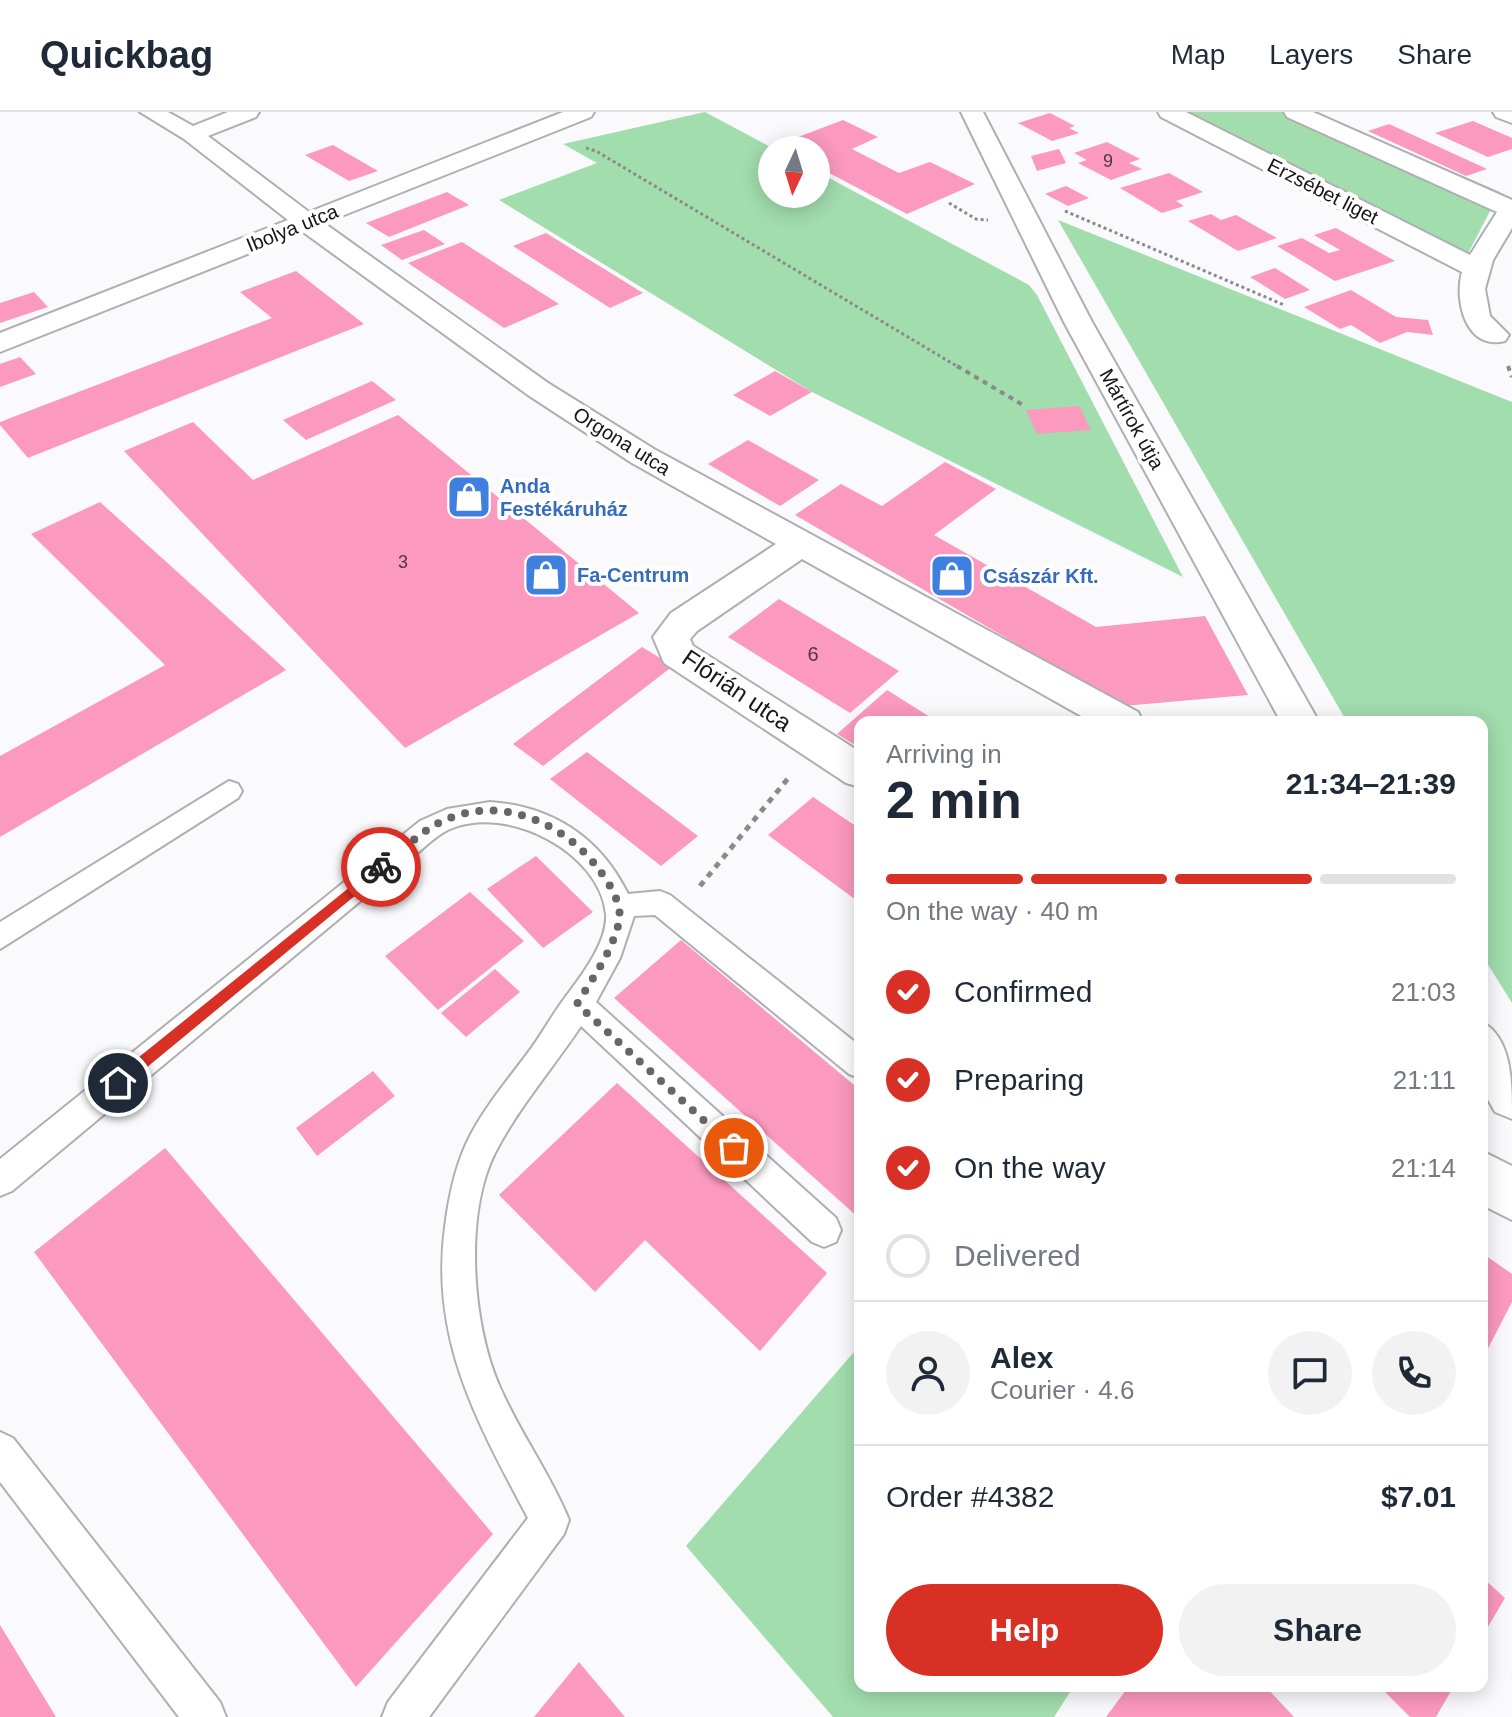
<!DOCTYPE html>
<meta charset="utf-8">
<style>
:root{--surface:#fff;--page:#f2f2f3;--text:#1f2937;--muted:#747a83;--line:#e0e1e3;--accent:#d93025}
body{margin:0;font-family:Helvetica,sans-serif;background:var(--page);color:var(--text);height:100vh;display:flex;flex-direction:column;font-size:30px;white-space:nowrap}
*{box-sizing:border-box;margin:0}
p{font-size:26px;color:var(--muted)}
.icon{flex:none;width:44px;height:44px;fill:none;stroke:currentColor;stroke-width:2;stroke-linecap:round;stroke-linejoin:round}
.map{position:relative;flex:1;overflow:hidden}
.side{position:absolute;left:854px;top:604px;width:634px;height:976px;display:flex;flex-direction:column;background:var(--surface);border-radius:16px;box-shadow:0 4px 20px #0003}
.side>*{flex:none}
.needle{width:52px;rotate:184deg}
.tools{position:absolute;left:758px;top:24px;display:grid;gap:16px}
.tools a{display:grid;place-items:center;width:72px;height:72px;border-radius:50%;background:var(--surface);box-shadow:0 4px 20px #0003;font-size:40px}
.pin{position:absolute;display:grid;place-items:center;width:68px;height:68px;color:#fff;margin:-34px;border:4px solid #fff;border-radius:50%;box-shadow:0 2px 8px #0007}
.courier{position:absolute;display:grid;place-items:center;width:80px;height:80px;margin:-40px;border:6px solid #d93025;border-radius:50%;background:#fff;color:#222;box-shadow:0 2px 10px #0007}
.headline em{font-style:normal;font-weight:700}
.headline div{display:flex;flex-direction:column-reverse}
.headline{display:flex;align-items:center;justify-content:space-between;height:136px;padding:0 32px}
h1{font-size:52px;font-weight:700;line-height:60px}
.bar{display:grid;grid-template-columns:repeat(4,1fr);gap:12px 8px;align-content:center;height:96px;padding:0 32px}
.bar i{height:10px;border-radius:6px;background:var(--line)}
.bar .active{background:var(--accent)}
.bar p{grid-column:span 4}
.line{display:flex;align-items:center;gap:20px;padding:0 32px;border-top:2px solid var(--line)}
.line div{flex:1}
.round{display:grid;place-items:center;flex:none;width:84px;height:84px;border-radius:42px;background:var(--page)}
ol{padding:0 32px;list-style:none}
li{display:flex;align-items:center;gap:24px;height:88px}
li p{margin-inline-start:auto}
li .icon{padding:8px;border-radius:50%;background:var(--accent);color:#fff;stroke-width:4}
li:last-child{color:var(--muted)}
li i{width:44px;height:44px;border:4px solid var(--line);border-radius:50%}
.primary-button{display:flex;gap:16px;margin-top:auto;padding:16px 32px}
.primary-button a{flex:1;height:92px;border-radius:48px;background:var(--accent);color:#fff;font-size:32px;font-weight:700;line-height:92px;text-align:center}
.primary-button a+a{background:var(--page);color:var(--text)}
header{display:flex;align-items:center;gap:48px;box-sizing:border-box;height:112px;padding:0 40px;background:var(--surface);border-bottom:2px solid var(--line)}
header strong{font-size:38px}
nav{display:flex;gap:44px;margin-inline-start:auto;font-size:28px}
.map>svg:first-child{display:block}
.green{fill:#a2ddae}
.building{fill:#fc99bf}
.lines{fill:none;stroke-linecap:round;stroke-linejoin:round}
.service-casing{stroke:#afaeb2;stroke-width:4}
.minor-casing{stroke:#afaeb2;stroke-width:4}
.tertiary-casing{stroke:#afaeb2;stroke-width:4}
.path-far2{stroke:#8a8a8c;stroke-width:3;stroke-dasharray:3 3;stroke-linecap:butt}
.path-far1{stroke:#8a8a8c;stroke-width:4;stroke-dasharray:5 5;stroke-linecap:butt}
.path{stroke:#8a8a8c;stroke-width:5;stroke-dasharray:6 6;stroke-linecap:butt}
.service{fill:#fff;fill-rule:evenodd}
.minor{fill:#fff;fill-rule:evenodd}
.tertiary{fill:#fff;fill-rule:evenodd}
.route{fill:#d93025}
.done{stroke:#666668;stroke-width:8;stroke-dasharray:0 14.4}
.labels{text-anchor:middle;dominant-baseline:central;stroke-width:8;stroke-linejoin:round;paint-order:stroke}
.far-number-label{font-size:18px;fill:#503741}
.far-street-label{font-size:20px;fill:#161617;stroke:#fff}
.far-shop-label{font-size:20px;font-weight:bold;fill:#366cbe;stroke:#fff;text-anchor:start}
.number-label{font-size:20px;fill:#503741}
.street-label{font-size:24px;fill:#161617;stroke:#fff}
</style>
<header>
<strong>Quickbag</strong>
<nav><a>Map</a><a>Layers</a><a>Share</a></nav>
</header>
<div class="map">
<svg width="1512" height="1605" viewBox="0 0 1512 1605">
<rect width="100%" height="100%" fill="#fafafd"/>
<g class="green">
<polygon points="705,0 776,38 772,38 772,82 816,82 816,59 1029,173 1037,183 1183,465 812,280 499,88 597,51 563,32"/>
<polygon points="1159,0 1315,0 1500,80 1461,155"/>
<polygon points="1058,108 1512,290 1512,891 1482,843 1482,610 1347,610"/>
<polygon points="860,1233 860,1574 1074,1574 1054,1605 833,1605 686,1434"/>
</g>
<g class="building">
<polygon points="1050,1 1075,14 1069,16 1079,21 1052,29 1018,11"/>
<polygon points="843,8 878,25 852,37 899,61 930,50 975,72 907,102 816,54 816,38 787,38 777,33"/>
<polygon points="1473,9 1512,26 1512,37 1488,45 1435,21"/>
<polygon points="1389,12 1487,57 1466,64 1368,19"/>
<polygon points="1107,30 1140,47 1129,51 1142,57 1111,68 1078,51 1087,48 1074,41"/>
<polygon points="333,33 378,59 349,69 305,43"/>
<polygon points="1059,37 1066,51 1037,59 1031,44"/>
<polygon points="1169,61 1203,80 1176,89 1184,94 1162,101 1120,76"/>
<polygon points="1066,74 1089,86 1068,94 1045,82"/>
<polygon points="447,80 469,93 389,125 366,111"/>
<polygon points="1211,102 1221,108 1236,103 1277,126 1238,139 1188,109"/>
<polygon points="1336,116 1395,149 1335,169 1277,134 1302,126 1329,141 1340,138 1314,123"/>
<polygon points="424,118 445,132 402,148 381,133"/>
<polygon points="546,121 643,181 610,196 513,134"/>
<polygon points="462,130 559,192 504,216 408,151"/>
<polygon points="1275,156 1310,178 1285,187 1250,165"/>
<polygon points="296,159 364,212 28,346 0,313 0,310 272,206 240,180"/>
<polygon points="1351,178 1396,205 1428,208 1433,223 1407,220 1380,231 1351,213 1340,217 1304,195"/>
<polygon points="34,180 48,195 0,211 0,191"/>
<polygon points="20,245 36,262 0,275 0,252"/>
<polygon points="775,259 812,280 770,304 733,283"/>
<polygon points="372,269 396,288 306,328 283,308"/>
<polygon points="1079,294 1091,318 1037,322 1026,298"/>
<polygon points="398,303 639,501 405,636 124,339 193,310 253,368"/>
<polygon points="748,328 819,368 780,394 708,352"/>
<polygon points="945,350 996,377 934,423 1096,515 1205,504 1248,583 1123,594 795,403 841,372 882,394"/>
<polygon points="100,390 286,558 0,725 0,644 165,553 31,422"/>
<polygon points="779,487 899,559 850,601 728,525"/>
<polygon points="642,535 673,554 543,654 513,632"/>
<polygon points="887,578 938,610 860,610 860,636 837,622"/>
<polygon points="587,640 698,724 661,754 550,667"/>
<polygon points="813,685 860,717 860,791 768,723"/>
<polygon points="536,744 593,800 543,836 487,777"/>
<polygon points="470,780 524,829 438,898 385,844"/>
<polygon points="681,828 860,978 860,1107 614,886"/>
<polygon points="495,857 520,880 466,925 441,901"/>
<polygon points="373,959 395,984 317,1044 296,1016"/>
<polygon points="617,971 827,1161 760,1239 645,1128 595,1180 499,1083"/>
<polygon points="165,1036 493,1422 356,1575 34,1140"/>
<polygon points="1482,1141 1512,1162 1512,1190 1482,1248"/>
<polygon points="1482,1465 1505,1486 1482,1525"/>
<polygon points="0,1513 56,1605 0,1605"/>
<polygon points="579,1550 625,1605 534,1605"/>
<polygon points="1129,1574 1265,1574 1294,1605 1106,1605"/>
<polygon points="1379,1574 1454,1574 1436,1605 1410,1605"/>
</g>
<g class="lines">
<g class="service-casing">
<g id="service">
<polygon points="229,669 238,672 242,679 238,686 0,837 0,810"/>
<path d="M490 690C552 694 600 725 628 782L660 779 670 783 860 934V966L849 962 655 803 634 804 620 846 596 890 836 1106 841 1118 836 1130 824 1135 812 1130 581 914C553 956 518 996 495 1041 464 1103 472 1211 499 1273 519 1320 550 1361 569 1408L564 1422 429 1605H382L388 1590 528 1406C477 1310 430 1227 445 1115 449 1083 456 1050 471 1022 487 992 510 965 530 938 543 920 554 900 567 883 582 863 608 829 606 802 600 740 507 692 450 717 436 723 424 736 412 746L12 1079 0 1084V1047L420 709 447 697Z"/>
<polygon points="0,1320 13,1326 220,1590 226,1605 179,1605 0,1370"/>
</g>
</g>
<g class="minor-casing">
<g id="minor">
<polygon points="140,0 168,0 193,14 228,0 259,0 256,5 208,24 309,100 563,0 594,0 591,5 324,111 548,271 654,337 1138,600 1143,610 1092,610 802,447 697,519 690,527 693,534 860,640 860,675 846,671 664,551 653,525 671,501 776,432 632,351 528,283 303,120 0,240 0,221 288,108 184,27"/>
<path d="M1158 0H1186L1470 143 1497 100 1287 5 1284 0H1313L1512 88V116L1493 148 1485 177 1490 204 1509 223 1505 229C1466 239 1454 189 1462 160L1161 5Z"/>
<polygon points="1493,0 1512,0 1512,11 1496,5"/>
<polygon points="1482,1039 1512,1054 1512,1108 1482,1093"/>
</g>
</g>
<g class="tertiary-casing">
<g id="tertiary">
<polygon points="961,0 983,0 1092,210 1319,610 1281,610 1064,210"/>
<path d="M1482 910C1512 926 1512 970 1512 1007L1495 1000 1482 977Z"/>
</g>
</g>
<g class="path-far2">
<polyline points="586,36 596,39 960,256"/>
<polyline points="949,91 976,107 988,108"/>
<polyline points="1065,99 1284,193"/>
</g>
<g class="path-far1">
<polyline points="957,254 1023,293"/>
<polyline points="1508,254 1512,265"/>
</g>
<polyline class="path" points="700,774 790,664"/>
<use href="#service" class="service"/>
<use href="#minor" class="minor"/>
<use href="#tertiary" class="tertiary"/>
</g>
<polygon class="route" points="381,750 387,755 385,759 123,975 113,975 113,966"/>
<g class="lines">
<path class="done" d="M381 755C400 740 422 718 445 708 500 683 562 710 597 755 608 769 623 792 619 810 612 840 592 867 577 892L734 1036"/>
</g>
<defs>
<g id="shop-square" transform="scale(2.3)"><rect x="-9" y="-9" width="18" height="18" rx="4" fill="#3f7fe0" stroke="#fff"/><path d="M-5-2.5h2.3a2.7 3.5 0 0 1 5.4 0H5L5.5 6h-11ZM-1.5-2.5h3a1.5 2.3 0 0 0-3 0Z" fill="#fff"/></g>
</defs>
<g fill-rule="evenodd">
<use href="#shop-square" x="469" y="385"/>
<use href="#shop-square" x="546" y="463"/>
<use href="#shop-square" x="952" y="464"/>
</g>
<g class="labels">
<g class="far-number-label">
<text x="1108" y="49">9</text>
<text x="403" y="450">3</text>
</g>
<g class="far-street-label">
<text transform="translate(1323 79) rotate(27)">Erzsébet liget</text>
<text transform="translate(292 116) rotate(-22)">Ibolya utca</text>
<text transform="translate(1132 307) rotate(61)">Mártírok útja</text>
<text transform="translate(622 329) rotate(32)">Orgona utca</text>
</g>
<g class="far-shop-label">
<text x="500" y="374">Anda<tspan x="500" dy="23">Festékáruház</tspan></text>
<text x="577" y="463">Fa-Centrum</text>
<text x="983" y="464">Császár Kft.</text>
</g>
<g class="number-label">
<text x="813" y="542">6</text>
</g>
<g class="street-label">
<text transform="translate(737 578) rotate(34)">Flórián utca</text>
</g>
</g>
</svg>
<div class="tools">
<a><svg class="needle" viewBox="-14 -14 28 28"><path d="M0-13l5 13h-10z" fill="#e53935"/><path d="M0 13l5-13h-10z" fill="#747a83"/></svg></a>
</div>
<div class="pin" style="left:734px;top:1036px;background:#ea580c"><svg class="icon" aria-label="bag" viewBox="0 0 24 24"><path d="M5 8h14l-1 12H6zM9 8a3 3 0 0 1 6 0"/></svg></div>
<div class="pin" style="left:118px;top:971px;background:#1f2937"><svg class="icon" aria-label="home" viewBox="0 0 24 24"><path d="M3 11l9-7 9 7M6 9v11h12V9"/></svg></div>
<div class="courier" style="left:381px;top:755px"><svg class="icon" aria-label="bike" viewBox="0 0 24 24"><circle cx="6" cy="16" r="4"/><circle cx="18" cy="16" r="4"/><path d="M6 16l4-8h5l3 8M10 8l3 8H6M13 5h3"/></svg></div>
<section class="side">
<div class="headline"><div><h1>2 min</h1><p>Arriving in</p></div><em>21:34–21:39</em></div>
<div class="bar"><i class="active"></i><i class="active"></i><i class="active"></i><i></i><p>On the way · 40 m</p></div>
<ol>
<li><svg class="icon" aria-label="check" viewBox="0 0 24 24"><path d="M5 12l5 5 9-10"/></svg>Confirmed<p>21:03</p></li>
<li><svg class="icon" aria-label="check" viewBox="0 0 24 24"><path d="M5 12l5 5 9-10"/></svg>Preparing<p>21:11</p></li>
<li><svg class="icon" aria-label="check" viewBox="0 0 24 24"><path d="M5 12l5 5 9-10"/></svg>On the way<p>21:14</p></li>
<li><i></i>Delivered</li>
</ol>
<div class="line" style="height:144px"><a class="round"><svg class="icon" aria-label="person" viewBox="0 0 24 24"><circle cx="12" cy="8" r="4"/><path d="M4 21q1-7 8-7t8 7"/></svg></a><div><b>Alex</b><p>Courier · 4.6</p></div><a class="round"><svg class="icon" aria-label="chat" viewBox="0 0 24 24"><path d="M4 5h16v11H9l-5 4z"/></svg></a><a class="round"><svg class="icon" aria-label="phone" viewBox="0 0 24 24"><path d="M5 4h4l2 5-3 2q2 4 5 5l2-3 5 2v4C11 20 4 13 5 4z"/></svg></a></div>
<div class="line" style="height:104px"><div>Order #4382</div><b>$7.01</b></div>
<div class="primary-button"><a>Help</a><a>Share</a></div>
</section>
</div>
